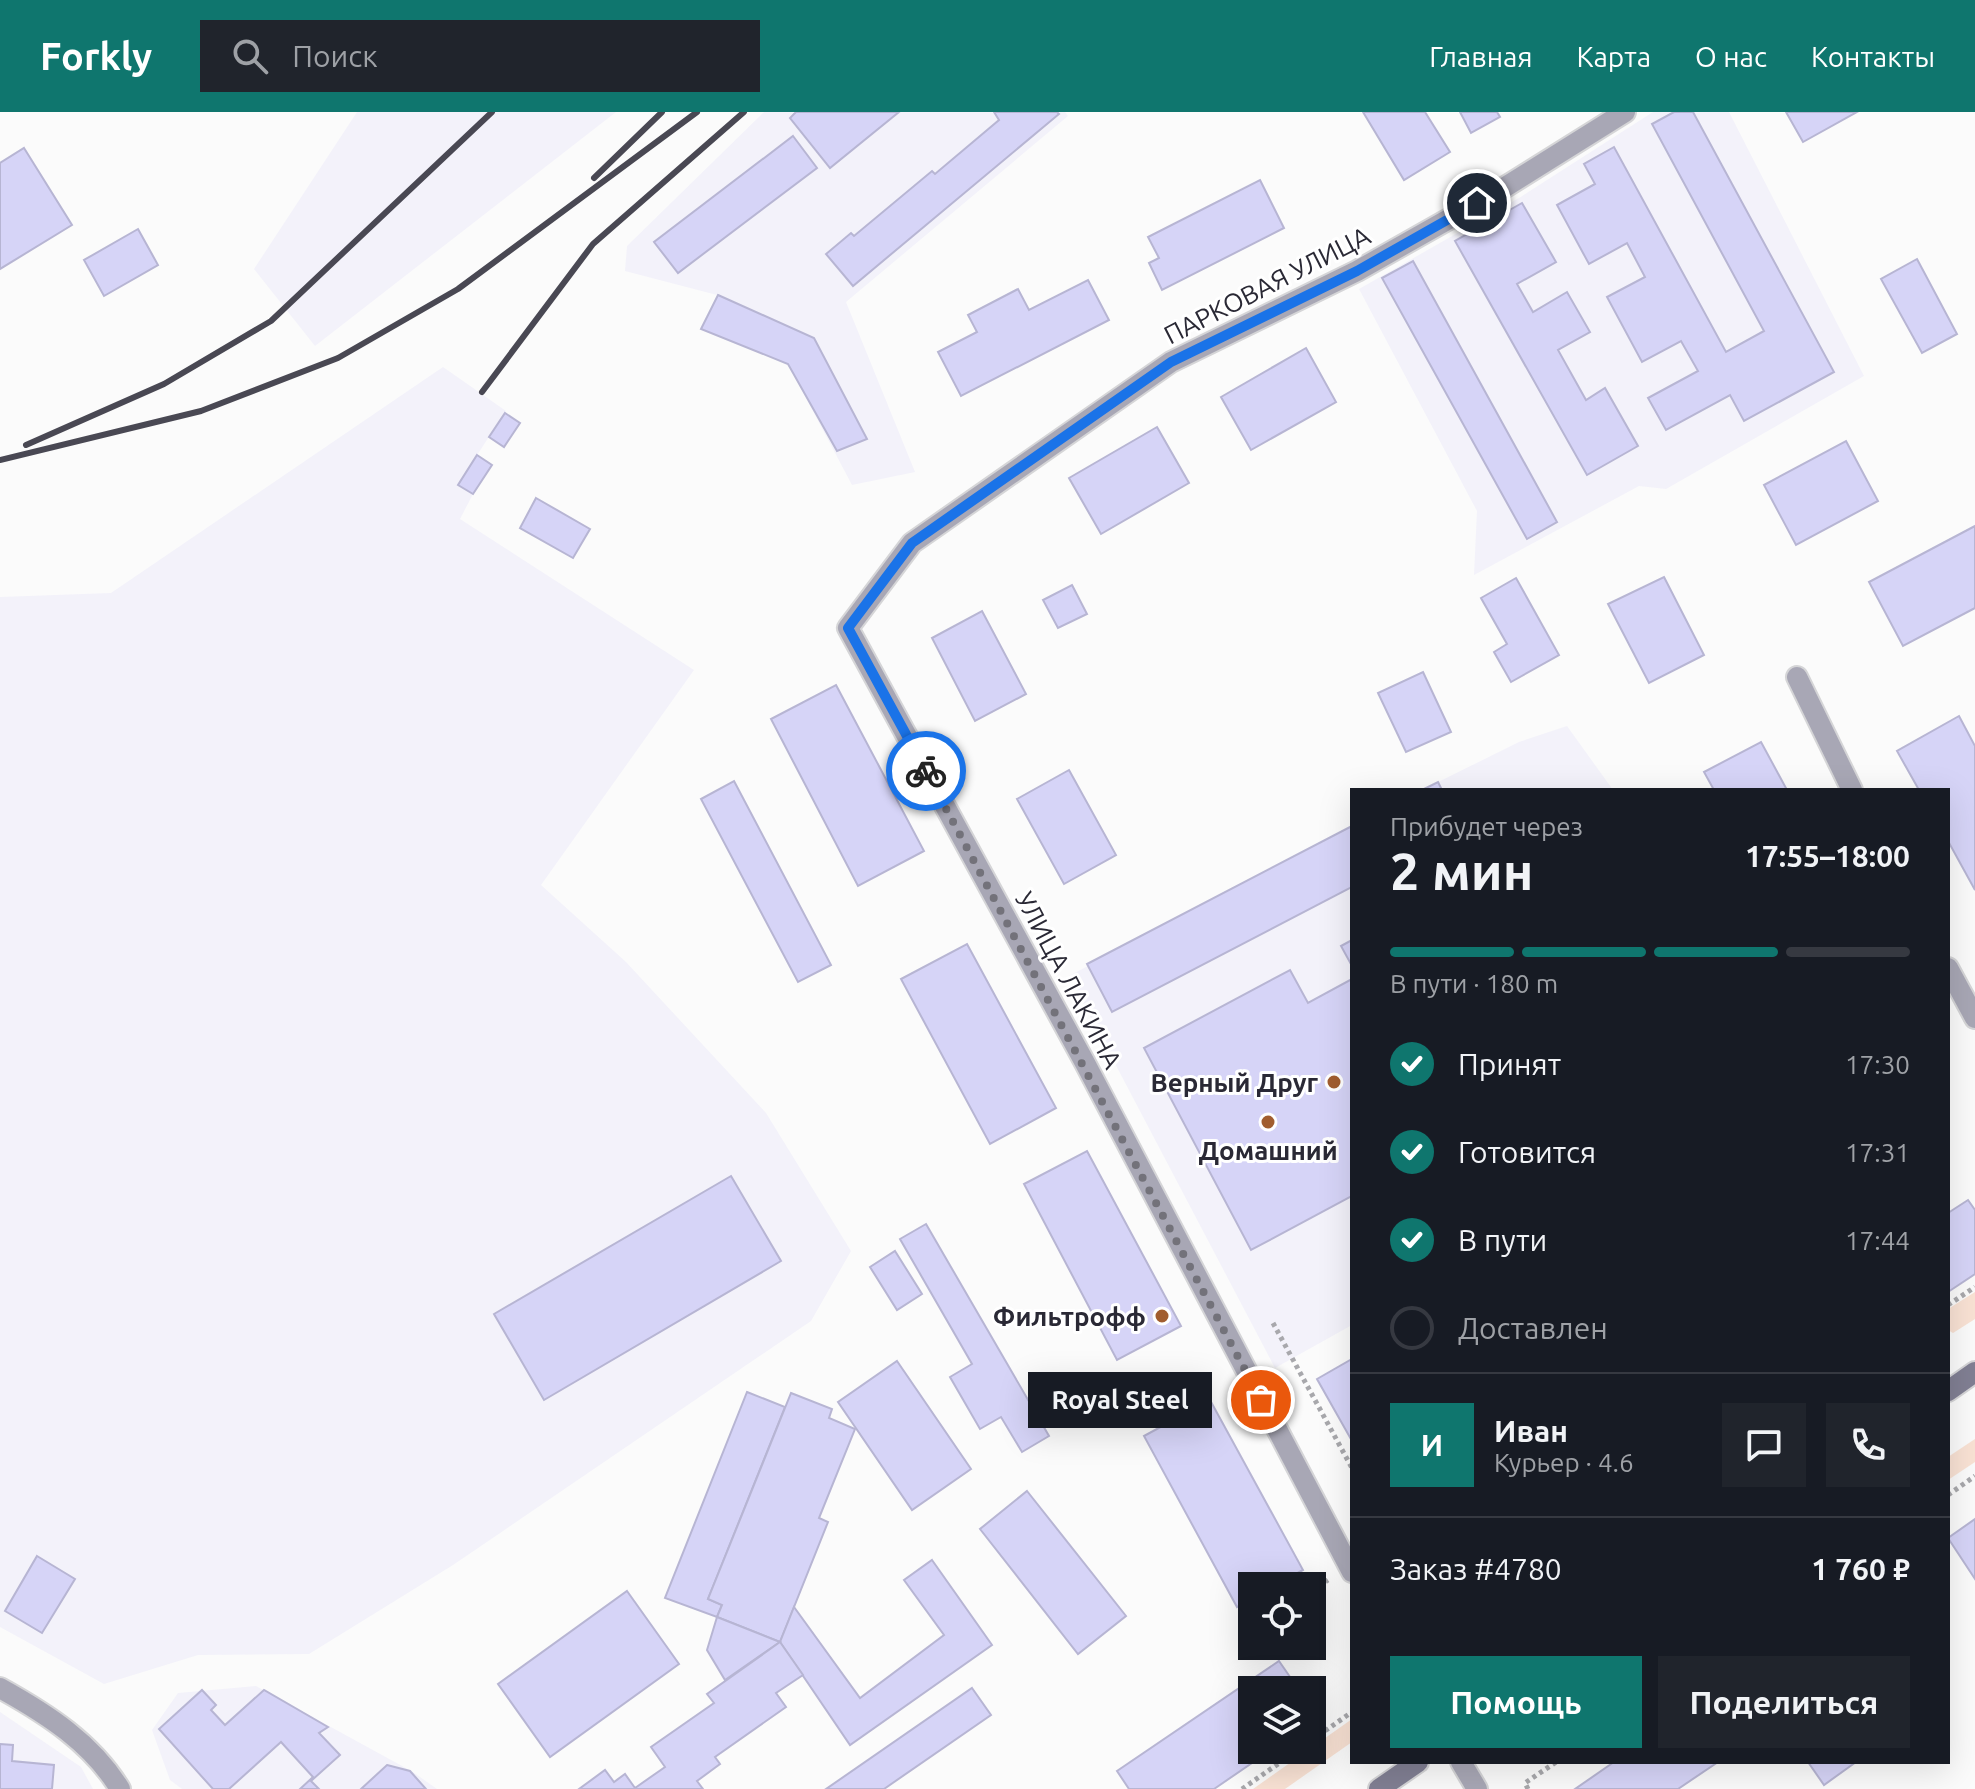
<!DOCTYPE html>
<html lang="ru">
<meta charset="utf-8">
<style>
:root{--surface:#171b24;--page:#20242c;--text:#f1f3f6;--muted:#9ea1a6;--line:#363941;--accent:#0f766e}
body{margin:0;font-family:Ubuntu,sans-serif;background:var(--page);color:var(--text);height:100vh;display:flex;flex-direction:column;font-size:30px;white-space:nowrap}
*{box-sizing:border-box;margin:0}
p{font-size:26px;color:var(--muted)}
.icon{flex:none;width:44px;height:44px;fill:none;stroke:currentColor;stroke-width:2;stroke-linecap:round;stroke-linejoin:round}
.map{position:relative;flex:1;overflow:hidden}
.panel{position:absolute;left:1350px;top:676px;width:600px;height:976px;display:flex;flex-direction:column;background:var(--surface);border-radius:0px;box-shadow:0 8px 32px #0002}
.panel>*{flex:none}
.buttons{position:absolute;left:1238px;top:1460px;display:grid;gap:16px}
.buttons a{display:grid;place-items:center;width:88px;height:88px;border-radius:0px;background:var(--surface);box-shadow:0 8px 32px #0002;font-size:40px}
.pin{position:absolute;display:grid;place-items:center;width:68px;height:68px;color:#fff;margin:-34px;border:4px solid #fff;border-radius:50%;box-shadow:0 2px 8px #0007}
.courier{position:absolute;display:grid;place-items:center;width:80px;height:80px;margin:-40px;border:6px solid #1a73e8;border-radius:50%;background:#fff;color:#222;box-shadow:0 2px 10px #0007}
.bubble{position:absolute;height:56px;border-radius:0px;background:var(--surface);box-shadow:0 8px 32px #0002;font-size:26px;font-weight:700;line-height:56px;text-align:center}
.headline em{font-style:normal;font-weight:700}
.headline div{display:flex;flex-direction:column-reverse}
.headline{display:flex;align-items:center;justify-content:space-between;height:136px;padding:0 40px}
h1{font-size:52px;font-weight:700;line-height:60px}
.bar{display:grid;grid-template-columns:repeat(4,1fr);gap:12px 8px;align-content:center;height:96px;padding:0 40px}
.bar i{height:10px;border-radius:6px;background:var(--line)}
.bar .on{background:var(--accent)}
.bar p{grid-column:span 4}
.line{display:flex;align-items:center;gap:20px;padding:0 40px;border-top:2px solid var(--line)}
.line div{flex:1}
.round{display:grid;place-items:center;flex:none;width:84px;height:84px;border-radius:0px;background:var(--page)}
ol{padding:0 40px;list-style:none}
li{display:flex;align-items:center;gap:24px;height:88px}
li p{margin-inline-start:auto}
li .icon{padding:8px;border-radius:50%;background:var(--accent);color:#fff;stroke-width:4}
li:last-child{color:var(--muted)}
li i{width:44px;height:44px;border:4px solid var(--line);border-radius:50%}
.button{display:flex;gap:16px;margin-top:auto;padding:16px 40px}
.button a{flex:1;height:92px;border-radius:0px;background:var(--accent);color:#fff;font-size:32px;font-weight:700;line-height:92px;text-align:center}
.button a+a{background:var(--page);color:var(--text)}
header{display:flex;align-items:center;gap:48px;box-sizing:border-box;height:112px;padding:0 40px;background:var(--accent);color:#fff}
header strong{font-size:38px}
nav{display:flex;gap:44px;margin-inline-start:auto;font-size:28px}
.search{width:560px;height:72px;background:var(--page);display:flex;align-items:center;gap:20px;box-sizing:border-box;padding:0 28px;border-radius:0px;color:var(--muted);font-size:30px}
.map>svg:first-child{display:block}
.built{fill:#f3f2fa}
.green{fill:#f9e2d4}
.building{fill:#d6d4f7;stroke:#b7b5d3;stroke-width:2}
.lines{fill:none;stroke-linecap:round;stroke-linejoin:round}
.minor-casing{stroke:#d5d5d7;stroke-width:24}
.tertiary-casing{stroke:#d5d5d7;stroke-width:24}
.secondary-casing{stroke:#d5d5d7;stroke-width:24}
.path{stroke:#a8a8ac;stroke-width:5;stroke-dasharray:4 4;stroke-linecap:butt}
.minor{stroke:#a8a7b5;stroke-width:20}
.tertiary{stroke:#a8a7b5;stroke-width:20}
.secondary{stroke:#817f93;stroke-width:20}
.rail{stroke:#494853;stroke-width:6}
.done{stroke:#73727a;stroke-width:8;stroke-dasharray:0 14.4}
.route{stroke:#1a73e8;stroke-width:10}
.poi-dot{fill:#a15d2f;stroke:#fff;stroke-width:3}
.labels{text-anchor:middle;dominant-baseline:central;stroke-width:6;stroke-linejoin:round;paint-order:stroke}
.street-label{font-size:26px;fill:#2a2935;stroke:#fff}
.poi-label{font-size:26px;font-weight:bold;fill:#2a2935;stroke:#fff;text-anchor:end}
</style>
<header>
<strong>Forkly</strong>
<div class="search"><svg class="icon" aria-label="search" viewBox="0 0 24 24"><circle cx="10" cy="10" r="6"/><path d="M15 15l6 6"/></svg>Поиск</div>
<nav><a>Главная</a><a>Карта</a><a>О нас</a><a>Контакты</a></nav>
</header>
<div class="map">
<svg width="1975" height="1677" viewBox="0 0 1975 1677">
<rect width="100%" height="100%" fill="#fbfbfb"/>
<g class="built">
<polygon points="357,0 616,0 315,234 254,157"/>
<polygon points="764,0 1065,0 1068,4 846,190 915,360 852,373 788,252 701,217 717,183 625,159 627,134"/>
<polygon points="1653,0 1729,0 1864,264 1666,377 1639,374 1474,463 1477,399 1359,177 1519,86"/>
<polygon points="443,255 506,299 458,372 473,382 460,407 694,558 541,773 626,850 766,1001 851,1139 811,1209 453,1453 309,1542 198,1543 104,1572 0,1515 0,485 111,481"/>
<polygon points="1567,614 1613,678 1422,678 1519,630"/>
<polygon points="1352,714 1352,1213 1275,1256 1069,864"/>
<polygon points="256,1574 413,1660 437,1677 182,1677 170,1668 152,1618 178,1581"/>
<polygon points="0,1600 81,1655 93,1677 0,1677"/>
</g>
<g class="green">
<polygon points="1975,1180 1975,1207 1953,1221 1948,1218 1948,1197"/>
<polygon points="1975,1327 1975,1350 1948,1368 1948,1345"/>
<polygon points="1352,1607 1352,1630 1285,1677 1253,1677"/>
</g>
<g class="building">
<polygon points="796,0 899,0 830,56 790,6"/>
<polygon points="1057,0 1059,2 853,174 826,142 851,121 854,124 932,59 935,62 999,8 994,0"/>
<polygon points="1363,0 1425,0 1450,40 1404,68"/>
<polygon points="1460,0 1497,0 1500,5 1471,21"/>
<polygon points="1674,0 1693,0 1834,260 1744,309 1730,283 1666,318 1648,286 1698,259 1681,229 1642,250 1607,185 1645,165 1627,131 1589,152 1557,93 1595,72 1584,52 1614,35 1726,240 1764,219 1652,12"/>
<polygon points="1786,0 1857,0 1803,30"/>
<polygon points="793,24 817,56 678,161 654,130"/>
<polygon points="24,36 72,113 0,157 0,51"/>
<polygon points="1260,68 1284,116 1162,178 1149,151 1159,146 1148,125"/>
<polygon points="1522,91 1556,150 1517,172 1533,200 1567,180 1590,220 1558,238 1586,288 1605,276 1638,334 1587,363 1455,129"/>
<polygon points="138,117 158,153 104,184 84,148"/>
<polygon points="1917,147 1957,222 1922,241 1881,167"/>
<polygon points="1413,149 1557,410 1527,427 1382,166"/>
<polygon points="1088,168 1109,208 961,284 938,240 977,220 968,203 1018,177 1029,198"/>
<polygon points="718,183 814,226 867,327 837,339 788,252 701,217"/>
<polygon points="1306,236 1336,290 1251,338 1221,285"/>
<polygon points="505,301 520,311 504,335 489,325"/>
<polygon points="1157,315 1189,371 1101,422 1069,366"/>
<polygon points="1846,329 1878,389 1796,433 1764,373"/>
<polygon points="477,343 492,353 473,382 458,373"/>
<polygon points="536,386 590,417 573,446 520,416"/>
<polygon points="1975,414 1975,496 1903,534 1869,470"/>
<polygon points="1664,465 1704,543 1649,571 1608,492"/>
<polygon points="1516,466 1559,543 1511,570 1494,540 1507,532 1481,486"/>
<polygon points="1072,473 1087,502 1058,516 1043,488"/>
<polygon points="982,499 1026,582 975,609 932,526"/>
<polygon points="1423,560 1451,620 1406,640 1378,581"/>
<polygon points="836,573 924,739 858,774 771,607"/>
<polygon points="1959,604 1975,634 1975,778 1948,729 1948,678 1919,678 1897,639"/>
<polygon points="1761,630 1787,678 1714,678 1704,660"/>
<polygon points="1069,658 1116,743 1064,772 1017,687"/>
<polygon points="734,669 831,853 798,870 701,687"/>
<polygon points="1438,670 1442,678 1422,678"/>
<polygon points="1352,714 1352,775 1112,900 1087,852"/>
<polygon points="1352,828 1352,854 1341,834"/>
<polygon points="967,832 1056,996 990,1032 901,867"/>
<polygon points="1290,858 1308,891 1352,867 1352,1084 1251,1138 1144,936"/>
<polygon points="1087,1039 1181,1214 1117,1248 1024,1072"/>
<polygon points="731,1064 781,1149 544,1288 494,1202"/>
<polygon points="1968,1088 1975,1098 1975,1162 1948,1180 1948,1101"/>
<polygon points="926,1112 1049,1324 1022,1340 1001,1305 980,1317 950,1265 972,1252 900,1127"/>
<polygon points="895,1139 922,1182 897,1198 870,1155"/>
<polygon points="1352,1247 1352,1329 1317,1267"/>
<polygon points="897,1249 971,1357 912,1398 838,1290"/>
<polygon points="747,1280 785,1295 708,1487 722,1493 717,1505 665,1486"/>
<polygon points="791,1281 832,1297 829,1306 855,1317 819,1406 828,1410 780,1530 717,1505 722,1493 708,1487"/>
<polygon points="1210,1288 1303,1458 1274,1474 1252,1474 1252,1486 1237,1495 1144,1324"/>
<polygon points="1027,1379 1126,1504 1078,1542 980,1417"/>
<polygon points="1975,1407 1975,1467 1948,1426"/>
<polygon points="37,1444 75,1467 42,1521 5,1499"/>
<polygon points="932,1448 992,1533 850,1633 780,1530 794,1495 860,1586 944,1523 904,1468"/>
<polygon points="627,1479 679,1552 550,1645 498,1572"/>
<polygon points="717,1505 780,1530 725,1568 707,1538"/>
<polygon points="780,1530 803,1563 776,1581 786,1595 715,1645 720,1652 697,1669 703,1677 579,1677 605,1658 614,1670 625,1662 635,1676 665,1655 651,1635 714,1591 707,1582"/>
<polygon points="1279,1549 1299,1578 1252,1578 1252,1638 1271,1638 1214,1677 1129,1677 1117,1659"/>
<polygon points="972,1576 991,1603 884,1677 826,1677"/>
<polygon points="202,1578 216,1593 211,1598 225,1613 264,1578 328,1615 319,1621 340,1643 311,1669 319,1677 300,1677 313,1665 281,1630 229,1677 213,1677 159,1617"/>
<polygon points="0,1632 13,1633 12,1649 54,1653 52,1677 0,1677"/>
<polygon points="1614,1650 1718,1650 1678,1677 1575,1677"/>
<polygon points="1808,1650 1856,1650 1824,1673"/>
<polygon points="387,1653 410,1659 426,1677 361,1677"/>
</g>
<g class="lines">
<g class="minor-casing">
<g id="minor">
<polyline points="1797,565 1852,678"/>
<polyline points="1948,856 1975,906"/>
<polyline points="1352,1460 1085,951 848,516 912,431 1171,250 1357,159 1502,77 1625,0"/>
<polyline points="1461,1650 1477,1677"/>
</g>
</g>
<g class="tertiary-casing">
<path id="tertiary" d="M0 1576C47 1602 92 1631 120 1677"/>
</g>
<g class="secondary-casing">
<g id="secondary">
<polyline points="1948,1279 1975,1260"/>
<polyline points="1379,1677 1418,1650"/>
</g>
</g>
<g class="path">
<polyline points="1948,1193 1975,1175"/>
<polyline points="1273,1211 1352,1356"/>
<polyline points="1948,1383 1975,1364"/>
<polyline points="1312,1478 1328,1468"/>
<polyline points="1312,1628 1352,1600"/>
<polyline points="1242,1677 1298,1638"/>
<polyline points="1528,1677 1525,1671 1556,1650"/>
</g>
<use href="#minor" class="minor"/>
<use href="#tertiary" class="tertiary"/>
<use href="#secondary" class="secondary"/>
<g class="rail">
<polyline points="594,66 662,0"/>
<polyline points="482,280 593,132 744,0"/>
<polyline points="26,333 164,272 271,209 492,0"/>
<polyline points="0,348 201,299 338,246 458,177 697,0"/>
</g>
</g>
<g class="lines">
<polyline class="done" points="926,659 1261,1288"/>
<polyline class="route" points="926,659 848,516 912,431 1171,250 1357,159 1477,91"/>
</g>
<g class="poi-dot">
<circle cx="1334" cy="970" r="8"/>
<circle cx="1268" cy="1010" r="8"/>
<circle cx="1162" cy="1204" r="8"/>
</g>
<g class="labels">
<g class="street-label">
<text transform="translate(1267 173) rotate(-27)">ПАРКОВАЯ УЛИЦА</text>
<text transform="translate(1069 868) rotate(62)">УЛИЦА ЛАКИНА</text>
</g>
<g class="poi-label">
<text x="1318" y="970">Верный Друг</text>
<text x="1268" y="1038" text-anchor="middle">Домашний</text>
<text x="1146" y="1204">Фильтрофф</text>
</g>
</g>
</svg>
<div class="buttons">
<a><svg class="icon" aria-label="locate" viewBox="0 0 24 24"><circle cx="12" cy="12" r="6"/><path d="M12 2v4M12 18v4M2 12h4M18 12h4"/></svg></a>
<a><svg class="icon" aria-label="layers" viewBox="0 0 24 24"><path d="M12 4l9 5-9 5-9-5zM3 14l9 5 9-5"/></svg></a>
</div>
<div class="pin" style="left:1261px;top:1288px;background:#ea580c"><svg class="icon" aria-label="bag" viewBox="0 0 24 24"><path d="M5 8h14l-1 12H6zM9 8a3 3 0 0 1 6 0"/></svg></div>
<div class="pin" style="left:1477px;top:91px;background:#1f2937"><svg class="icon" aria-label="home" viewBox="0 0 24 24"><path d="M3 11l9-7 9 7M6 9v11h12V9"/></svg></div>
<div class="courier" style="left:926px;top:659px"><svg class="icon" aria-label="bike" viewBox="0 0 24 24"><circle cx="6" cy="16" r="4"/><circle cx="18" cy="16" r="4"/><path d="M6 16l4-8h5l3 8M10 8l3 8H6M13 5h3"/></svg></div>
<div class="bubble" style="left:1028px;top:1260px;width:184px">Royal Steel</div>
<section class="panel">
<div class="headline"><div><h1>2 мин</h1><p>Прибудет через</p></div><em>17:55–18:00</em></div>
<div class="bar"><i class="on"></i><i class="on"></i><i class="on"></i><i></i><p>В пути · 180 m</p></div>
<ol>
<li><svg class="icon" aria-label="check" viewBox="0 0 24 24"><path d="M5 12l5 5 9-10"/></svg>Принят<p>17:30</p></li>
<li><svg class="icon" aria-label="check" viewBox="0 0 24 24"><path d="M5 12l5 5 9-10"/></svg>Готовится<p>17:31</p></li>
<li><svg class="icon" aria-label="check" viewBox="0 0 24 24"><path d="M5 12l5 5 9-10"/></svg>В пути<p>17:44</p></li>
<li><i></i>Доставлен</li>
</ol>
<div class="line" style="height:144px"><b class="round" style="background:var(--accent);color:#fff">И</b><div><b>Иван</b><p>Курьер · 4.6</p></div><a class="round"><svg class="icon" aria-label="chat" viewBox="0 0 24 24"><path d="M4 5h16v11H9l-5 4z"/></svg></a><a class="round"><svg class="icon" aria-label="phone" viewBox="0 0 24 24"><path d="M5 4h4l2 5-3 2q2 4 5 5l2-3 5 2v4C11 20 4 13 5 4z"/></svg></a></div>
<div class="line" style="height:104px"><div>Заказ #4780</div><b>1 760 ₽</b></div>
<div class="button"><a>Помощь</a><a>Поделиться</a></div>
</section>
</div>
